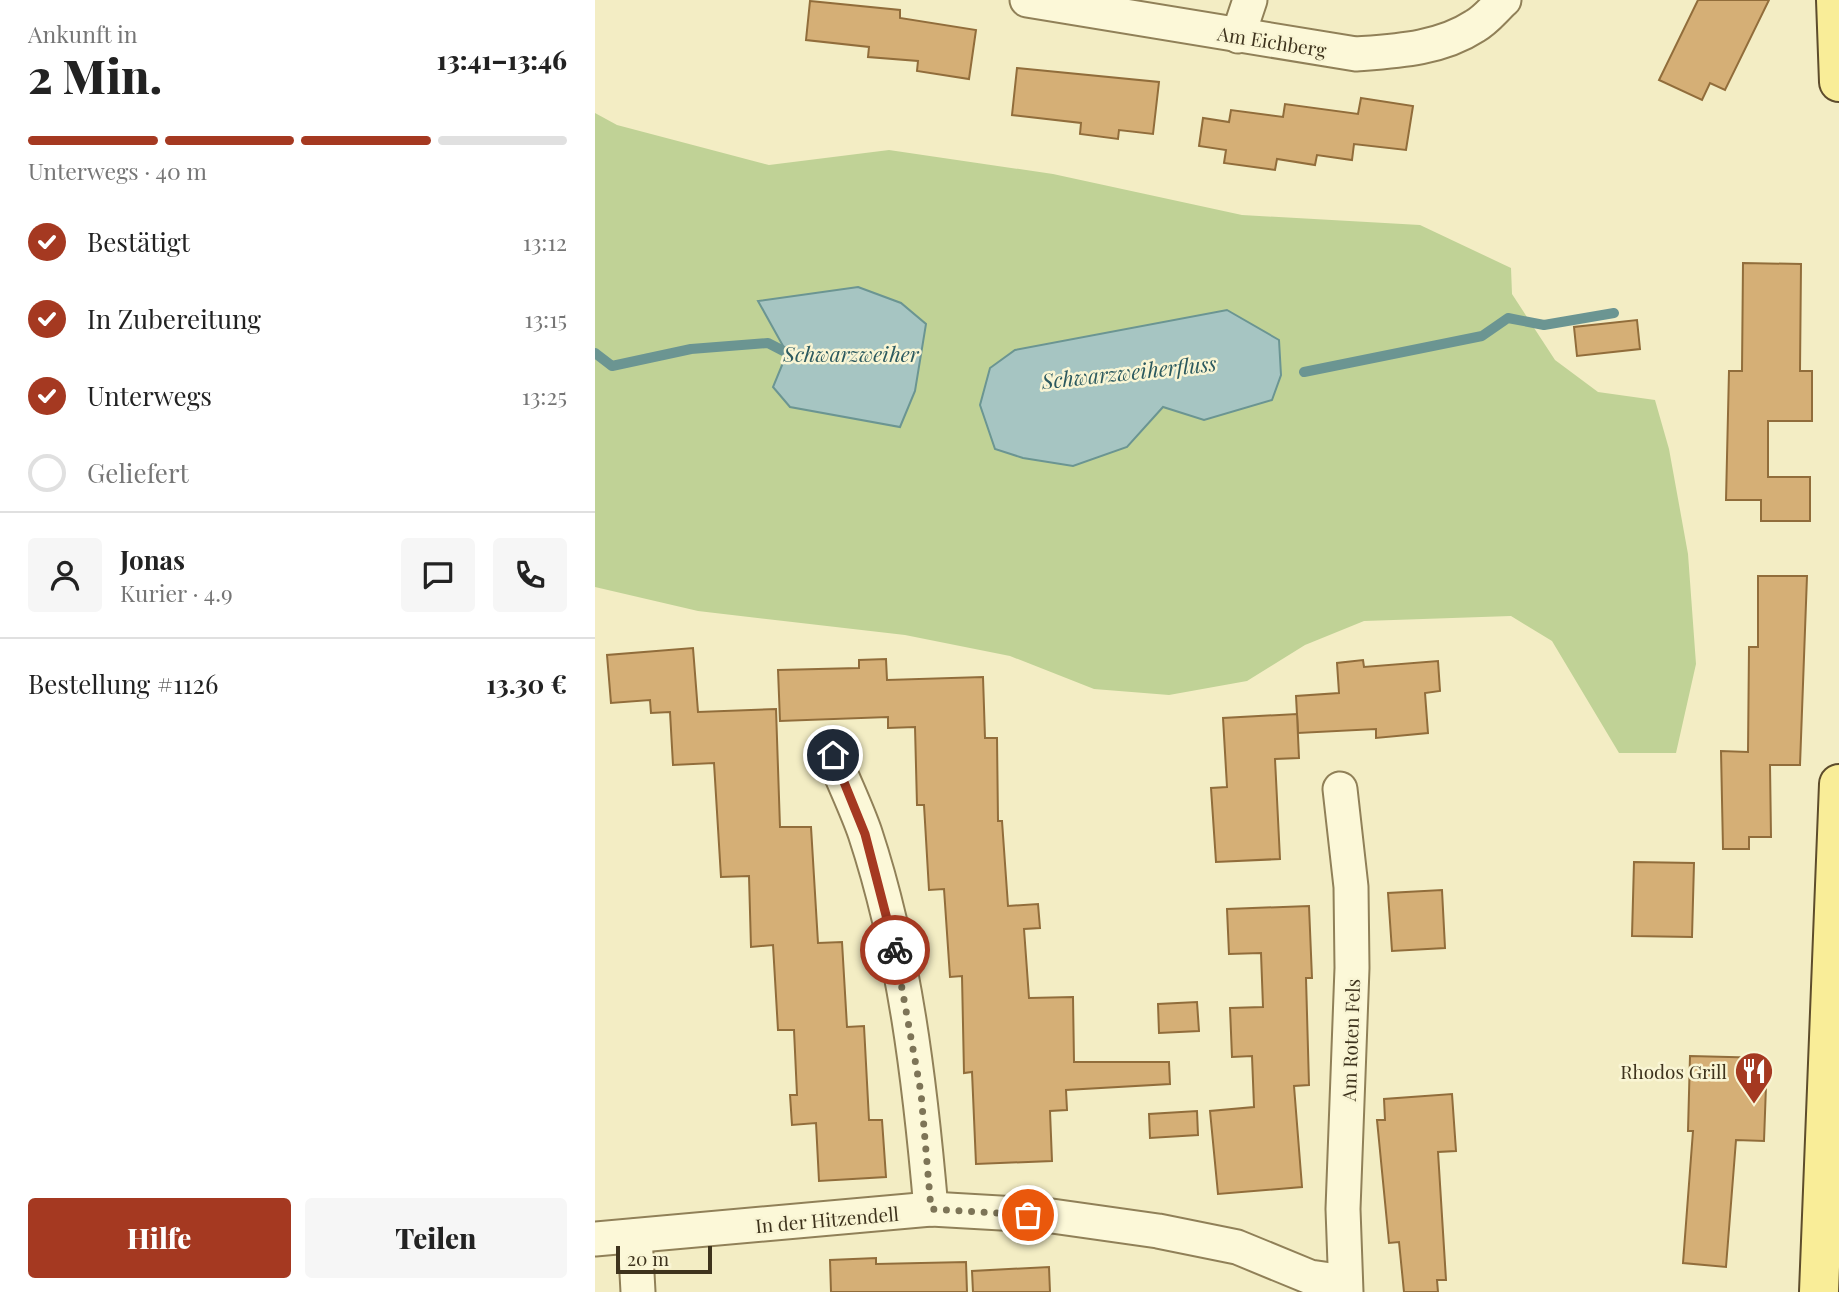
<!DOCTYPE html>
<html lang="de">
<meta charset="utf-8">
<style>
:root{--surface:#fff;--page:#f6f6f6;--text:#222;--muted:#767676;--line:#e0e0e0;--accent:#a53921}
body{margin:0;font-family:"Playfair Display",serif;background:var(--page);color:var(--text);height:100vh;display:flex;flex-direction:column;font-size:26px;white-space:nowrap}
*{box-sizing:border-box;margin:0}
p{font-size:23px;color:var(--muted)}
.icon{flex:none;width:38px;height:38px;fill:none;stroke:currentColor;stroke-width:2;stroke-linecap:round;stroke-linejoin:round}
.map{position:relative;flex:1;overflow:hidden}
.side{display:flex;flex-direction:column;background:var(--surface);width:595px}
.side>*{flex:none}
.scale{position:absolute;left:21px;bottom:18px;width:96px;box-sizing:border-box;padding-left:7px;border:4px solid #3e331d;border-top:0;font-size:19px;line-height:24px;white-space:nowrap;color:#3e331d;-webkit-text-stroke:5px #f9f5d4;paint-order:stroke}
.pin{position:absolute;display:grid;place-items:center;width:60px;height:60px;color:#fff;margin:-30px;border:4px solid #fff;border-radius:50%;box-shadow:0 2px 7px #0007}
.courier{position:absolute;display:grid;place-items:center;width:70px;height:70px;margin:-35px;border:5px solid #a53921;border-radius:50%;background:#fff;color:#222;box-shadow:0 2px 9px #0007}
.summary em{font-style:normal;font-weight:800}
.summary div{display:flex;flex-direction:column-reverse}
.summary{display:flex;align-items:center;justify-content:space-between;height:119px;padding:0 28px}
h1{font-size:46px;font-weight:800;line-height:52px}
.bar{display:grid;grid-template-columns:repeat(4,1fr);gap:10px 7px;align-content:center;height:84px;padding:0 28px}
.bar i{height:9px;border-radius:5px;background:var(--line)}
.bar .on{background:var(--accent)}
.bar p{grid-column:span 4}
.line{display:flex;align-items:center;gap:18px;padding:0 28px;border-top:2px solid var(--line)}
.line div{flex:1}
.round{display:grid;place-items:center;flex:none;width:74px;height:74px;border-radius:7px;background:var(--page)}
ol{padding:0 28px;list-style:none}
li{display:flex;align-items:center;gap:21px;height:77px}
li p{margin-inline-start:auto}
li .icon{padding:7px;border-radius:50%;background:var(--accent);color:#fff;stroke-width:4}
li:last-child{color:var(--muted)}
li i{width:38px;height:38px;border:4px solid var(--line);border-radius:50%}
.primary-button{display:flex;gap:14px;margin-top:auto;padding:14px 28px}
.primary-button a{flex:1;height:80px;border-radius:7px;background:var(--accent);color:#fff;font-size:28px;font-weight:800;line-height:80px;text-align:center}
.primary-button a+a{background:var(--page);color:var(--text)}
main{display:flex;flex:1;min-height:0}
.map>svg:first-child{display:block}
.green{fill:#c0d296;fill-rule:evenodd}
.water{fill:#a6c5c2;stroke:#6b9592;stroke-width:2}
.lines{fill:none;stroke-linecap:round;stroke-linejoin:round}
.stream{stroke:#6b9592;stroke-width:10}
.building{fill:#d5af76;stroke:#916d3b;stroke-width:2}
.minor-casing{stroke:#908058;stroke-width:37}
.major-casing{stroke:#5d4c2c;stroke-width:42}
.minor{stroke:#fcf8d8;stroke-width:33}
.major{stroke:#f9ed98;stroke-width:38}
.done{stroke:#7d7457;stroke-width:7;stroke-dasharray:0 12.6}
.route{stroke:#a53921;stroke-width:9}
.labels{text-anchor:middle;dominant-baseline:central;stroke-width:5;stroke-linejoin:round;paint-order:stroke}
.street-label{font-size:19px;fill:#3e331d;stroke:#f9f5d4}
.poi-label{font-size:19px;fill:#3e331d;stroke:#f9f5d4;text-anchor:end}
.water-label{font-size:21px;font-style:italic;fill:#2b595f;stroke:#f9f5d4}
</style>
<main>
<section class="side">
<div class="summary"><div><h1>2 Min.</h1><p>Ankunft in</p></div><em>13:41–13:46</em></div>
<div class="bar"><i class="on"></i><i class="on"></i><i class="on"></i><i></i><p>Unterwegs · 40 m</p></div>
<ol>
<li><svg class="icon" aria-label="check" viewBox="0 0 24 24"><path d="M5 12l5 5 9-10"/></svg>Bestätigt<p>13:12</p></li>
<li><svg class="icon" aria-label="check" viewBox="0 0 24 24"><path d="M5 12l5 5 9-10"/></svg>In Zubereitung<p>13:15</p></li>
<li><svg class="icon" aria-label="check" viewBox="0 0 24 24"><path d="M5 12l5 5 9-10"/></svg>Unterwegs<p>13:25</p></li>
<li><i></i>Geliefert</li>
</ol>
<div class="line" style="height:126px"><a class="round"><svg class="icon" aria-label="person" viewBox="0 0 24 24"><circle cx="12" cy="8" r="4"/><path d="M4 21q1-7 8-7t8 7"/></svg></a><div><b>Jonas</b><p>Kurier · 4.9</p></div><a class="round"><svg class="icon" aria-label="chat" viewBox="0 0 24 24"><path d="M4 5h16v11H9l-5 4z"/></svg></a><a class="round"><svg class="icon" aria-label="phone" viewBox="0 0 24 24"><path d="M5 4h4l2 5-3 2q2 4 5 5l2-3 5 2v4C11 20 4 13 5 4z"/></svg></a></div>
<div class="line" style="height:91px"><div>Bestellung #1126</div><b>13.30 €</b></div>
<div class="primary-button"><a>Hilfe</a><a>Teilen</a></div>
</section>
<div class="map">
<svg width="1244" height="1292" viewBox="0 0 1244 1292">
<rect width="100%" height="100%" fill="#f3edc4"/>
<path class="green" d="M0 113 22 125 174 165 294 150 458 174 647 215 825 225 916 268 917 294 960 360 1003 392 1060 400 1074 449 1093 554 1101 664 1081 753H1024L957 641 916 616 769 621 710 645 652 681 574 695 499 689 415 656 310 635 103 611 0 587ZM164 301 305 427 178 387 192 353ZM632 310 677 400 609 420 568 407 532 447Z"/>
<g class="water">
<polygon points="263,287 306,303 331,324 320,391 305,427 195,407 178,387 192,353 163,301"/>
<polygon points="632,310 684,340 686,375 677,400 609,420 568,407 532,447 478,466 428,458 400,449 385,405 395,368 420,350"/>
</g>
<g class="lines">
<g class="stream">
<polyline points="0,353 17,366 96,349 173,343 202,358"/>
<polyline points="709,372 887,336 913,318 949,325 1019,313"/>
</g>
</g>
<g class="building">
<polygon points="1103,0 1174,0 1130,90 1115,83 1107,100 1064,80"/>
<polygon points="215,1 305,10 305,18 381,30 374,79 322,71 323,61 273,57 274,47 211,40"/>
<polygon points="422,68 564,82 558,134 524,130 523,139 485,134 486,123 417,115"/>
<polygon points="766,98 818,106 811,150 759,144 757,160 722,155 720,165 682,159 680,170 629,163 631,150 604,146 608,118 634,122 636,110 688,117 690,104 763,114"/>
<polygon points="1148,263 1206,264 1205,371 1217,371 1217,421 1173,421 1173,477 1215,477 1215,521 1166,521 1166,500 1131,500 1134,371 1147,371"/>
<polygon points="1042,320 1045,349 982,356 979,327"/>
<polygon points="1163,576 1212,576 1205,765 1175,765 1176,837 1154,837 1154,849 1128,849 1126,751 1153,752 1154,647 1163,647"/>
<polygon points="98,648 103,712 181,709 185,827 216,827 223,943 247,942 252,1027 269,1026 274,1120 287,1120 291,1177 224,1181 221,1123 197,1125 195,1095 202,1095 199,1030 183,1030 178,945 156,947 154,876 126,877 119,763 78,765 75,712 56,713 55,700 16,703 12,655"/>
<polygon points="291,659 292,680 388,677 390,738 402,738 403,821 407,821 413,906 443,904 445,928 429,929 434,998 478,997 479,1062 574,1062 575,1084 471,1090 472,1110 455,1111 457,1161 381,1164 377,1072 369,1073 367,976 355,977 349,889 334,890 329,805 322,805 320,727 293,728 293,717 185,721 183,670 264,668 264,660"/>
<polygon points="768,660 769,667 843,661 845,691 830,693 833,733 781,738 781,729 703,733 701,696 744,693 742,663"/>
<polygon points="702,714 704,758 680,759 685,859 621,862 616,788 632,787 628,718"/>
<polygon points="1039,862 1099,863 1097,937 1037,936"/>
<polygon points="847,890 850,948 797,951 793,893"/>
<polygon points="714,906 717,978 711,978 714,1085 699,1086 707,1187 623,1194 615,1111 659,1107 657,1056 637,1057 635,1008 668,1007 666,953 634,954 632,909"/>
<polygon points="602,1002 604,1031 564,1033 563,1004"/>
<polygon points="1095,1056 1172,1058 1169,1141 1141,1140 1131,1267 1088,1263 1098,1131 1093,1131"/>
<polygon points="857,1094 861,1151 843,1152 851,1280 842,1280 843,1292 809,1292 804,1242 794,1243 782,1120 790,1120 789,1099"/>
<polygon points="602,1111 603,1135 555,1138 554,1114"/>
<polygon points="281,1258 281,1264 371,1262 372,1292 236,1292 235,1260"/>
<polygon points="454,1267 455,1292 378,1292 377,1271"/>
</g>
<g class="lines">
<g class="minor-casing">
<g id="minor">
<path d="M432 0 761 54C801 51 845 49 880 26 891 20 900 8 909 0"/>
<polyline points="643,36 655,0"/>
<path d="M238 755C248 781 261 807 270 833 310 954 325 1083 336 1209"/>
<polyline points="745,789 756,887 757,968 748,1209 751,1292"/>
<polyline points="40,1236 43,1292"/>
<polyline points="0,1239 336,1209 457,1216 563,1231 642,1247 715,1277 750,1282"/>
</g>
</g>
<g class="major-casing">
<g id="major">
<polyline points="1241,0 1244,82"/>
<polyline points="1224,1292 1244,784"/>
</g>
</g>
<use href="#minor" class="minor"/>
<use href="#major" class="major"/>
</g>
<g class="lines">
<polyline class="done" points="300,950 326,1093 336,1209 433,1215"/>
<polyline class="route" points="238,755 270,834 300,950"/>
</g>
<defs>
<g id="restaurant-pin" transform="scale(2.0125)"><path d="M0 17L-7.5 6A9.5 9.5 0 1 1 7.5 6Z" fill="#a53921" stroke="#f9f5d4"/><path d="M-5-6h1v4h1v-4h1v4h1v-4h1v5L-1.5 .5V6h-2V.5L-5-1ZM5-6V6H3V1.5H1.5Q1.5-4 5-6Z" fill="#fff"/></g>
</defs>
<g fill-rule="evenodd">
<use href="#restaurant-pin" x="1159" y="1071"/>
</g>
<g class="labels">
<g class="street-label">
<text transform="translate(677 41) rotate(9)">Am Eichberg</text>
<text transform="translate(755 1040) rotate(-88)">Am Roten Fels</text>
<text transform="translate(232 1219) rotate(-5)">In der Hitzendell</text>
</g>
<g class="poi-label">
<text x="1132" y="1071">Rhodos Grill</text>
</g>
<g class="water-label">
<text x="256" y="353">Schwarzweiher</text>
<text transform="translate(534 371) rotate(-6)">Schwarzweiherfluss</text>
</g>
</g>
</svg>
<div class="scale">20 m</div>
<div class="pin" style="left:433px;top:1215px;background:#ea580c"><svg class="icon" aria-label="bag" viewBox="0 0 24 24"><path d="M5 8h14l-1 12H6zM9 8a3 3 0 0 1 6 0"/></svg></div>
<div class="pin" style="left:238px;top:755px;background:#1f2937"><svg class="icon" aria-label="home" viewBox="0 0 24 24"><path d="M3 11l9-7 9 7M6 9v11h12V9"/></svg></div>
<div class="courier" style="left:300px;top:950px"><svg class="icon" aria-label="bike" viewBox="0 0 24 24"><circle cx="6" cy="16" r="4"/><circle cx="18" cy="16" r="4"/><path d="M6 16l4-8h5l3 8M10 8l3 8H6M13 5h3"/></svg></div>
</div>
</main>
